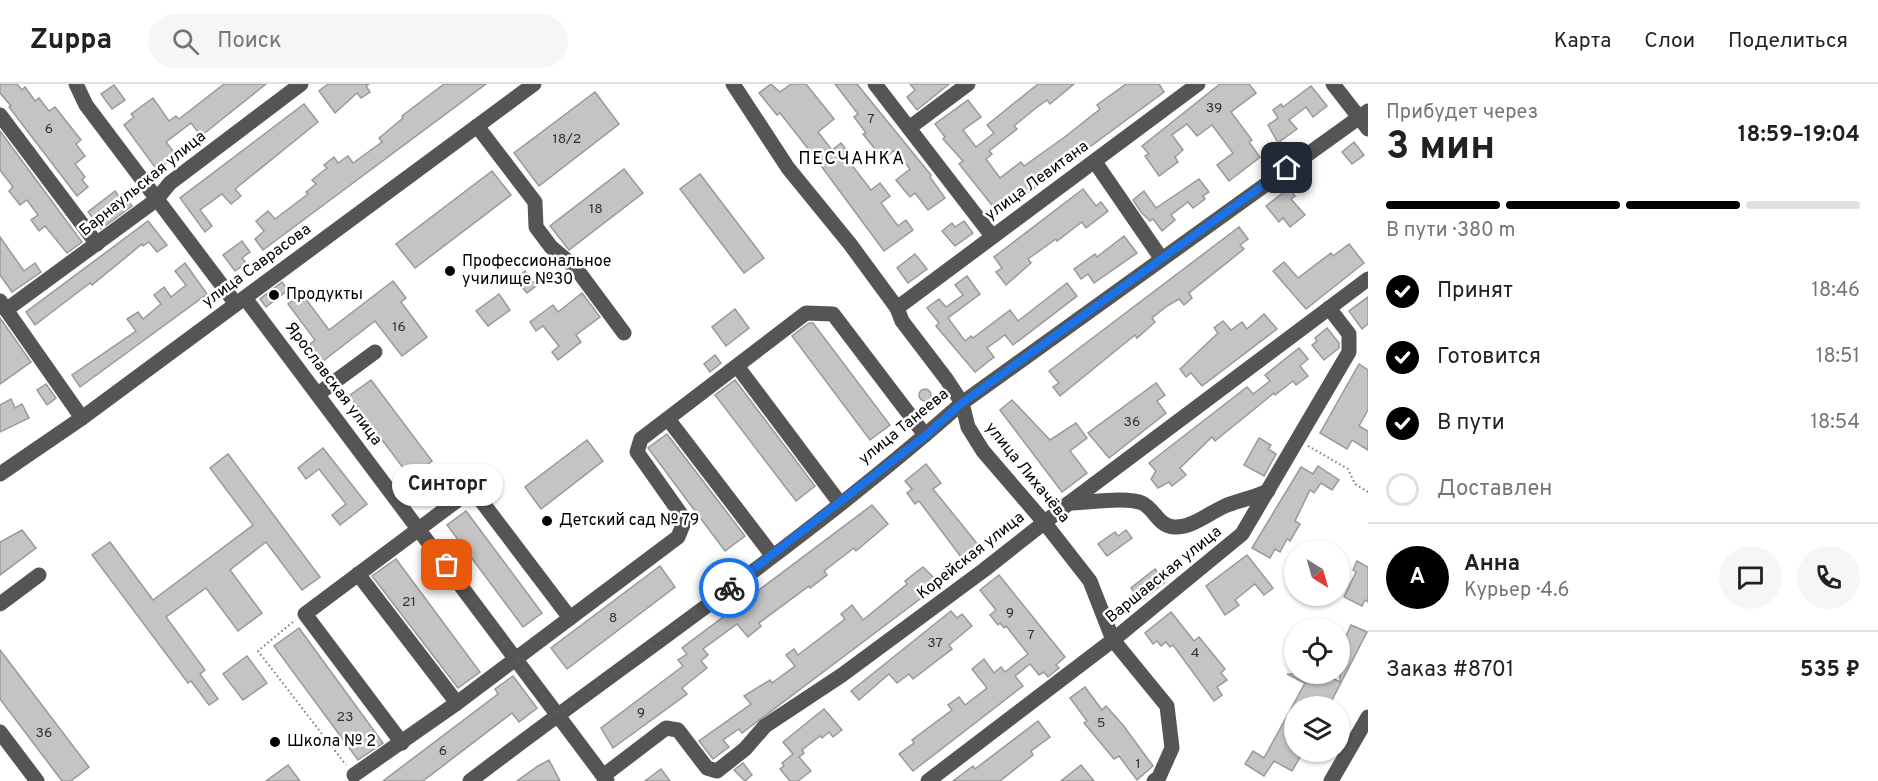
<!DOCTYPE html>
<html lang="ru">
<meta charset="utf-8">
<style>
:root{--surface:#fff;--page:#f6f6f6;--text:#202124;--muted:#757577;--line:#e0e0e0;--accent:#000}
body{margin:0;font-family:Overpass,sans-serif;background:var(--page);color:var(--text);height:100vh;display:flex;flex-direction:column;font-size:22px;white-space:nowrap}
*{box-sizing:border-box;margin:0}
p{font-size:20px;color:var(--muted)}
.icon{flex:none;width:33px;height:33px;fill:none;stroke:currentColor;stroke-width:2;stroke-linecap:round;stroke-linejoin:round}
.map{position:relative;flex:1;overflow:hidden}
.drawer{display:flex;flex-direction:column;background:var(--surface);width:510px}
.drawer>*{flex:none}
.needle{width:39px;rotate:143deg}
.buttons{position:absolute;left:1284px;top:456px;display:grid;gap:12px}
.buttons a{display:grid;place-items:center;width:66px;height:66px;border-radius:50%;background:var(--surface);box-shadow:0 2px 4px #0004;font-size:30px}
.pin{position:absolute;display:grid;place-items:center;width:51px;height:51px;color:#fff;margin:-26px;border-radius:12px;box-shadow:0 3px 9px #0006}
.courier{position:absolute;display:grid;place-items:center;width:60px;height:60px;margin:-30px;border:4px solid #1a73e8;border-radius:50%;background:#fff;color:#222;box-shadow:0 2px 8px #0007}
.bubble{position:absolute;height:42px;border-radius:21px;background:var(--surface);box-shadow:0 2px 4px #0004;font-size:20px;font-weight:700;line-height:42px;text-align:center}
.head em{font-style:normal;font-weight:700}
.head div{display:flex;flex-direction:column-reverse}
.head{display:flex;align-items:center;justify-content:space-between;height:102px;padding:0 18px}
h1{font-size:39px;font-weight:700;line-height:45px}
.bar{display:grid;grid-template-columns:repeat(4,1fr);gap:9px 6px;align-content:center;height:72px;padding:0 18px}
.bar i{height:8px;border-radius:4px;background:var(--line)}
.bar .selected{background:var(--accent)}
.bar p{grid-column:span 4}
.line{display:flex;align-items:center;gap:15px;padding:0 18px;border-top:2px solid var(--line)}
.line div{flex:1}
.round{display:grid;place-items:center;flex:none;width:63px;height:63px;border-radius:32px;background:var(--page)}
ol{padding:0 18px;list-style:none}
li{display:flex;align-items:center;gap:18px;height:66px}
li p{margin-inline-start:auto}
li .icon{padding:6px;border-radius:50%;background:var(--accent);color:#fff;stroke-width:4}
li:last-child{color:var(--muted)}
li i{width:33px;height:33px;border:3px solid var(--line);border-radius:50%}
header{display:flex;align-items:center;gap:36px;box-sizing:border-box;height:84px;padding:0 30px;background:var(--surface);border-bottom:2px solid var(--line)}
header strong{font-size:28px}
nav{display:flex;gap:33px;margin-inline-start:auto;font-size:21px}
.search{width:420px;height:54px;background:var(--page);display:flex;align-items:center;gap:15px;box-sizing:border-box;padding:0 21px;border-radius:33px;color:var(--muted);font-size:22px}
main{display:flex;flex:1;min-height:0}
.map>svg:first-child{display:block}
.building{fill:#c4c4c4;stroke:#999;stroke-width:1.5}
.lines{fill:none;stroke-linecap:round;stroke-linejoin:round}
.path{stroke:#777;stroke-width:2;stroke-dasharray:1.5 3;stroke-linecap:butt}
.minor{stroke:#555;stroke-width:15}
.done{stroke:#595959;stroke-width:6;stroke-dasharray:0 10.8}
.route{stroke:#1a73e8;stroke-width:8}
.poi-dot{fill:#000;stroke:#fff;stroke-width:2}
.labels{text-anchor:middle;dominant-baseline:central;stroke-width:5;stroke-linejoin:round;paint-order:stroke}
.number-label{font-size:14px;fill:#313131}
.street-label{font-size:16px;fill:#000;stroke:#fff}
.poi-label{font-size:16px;fill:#000;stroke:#fff;text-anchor:start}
.neighbourhood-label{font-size:18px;letter-spacing:1.5px;fill:#000;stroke:#fff}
</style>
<header>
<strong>Zuppa</strong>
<div class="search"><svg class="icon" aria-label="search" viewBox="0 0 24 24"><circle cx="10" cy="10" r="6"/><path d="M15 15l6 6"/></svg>Поиск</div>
<nav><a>Карта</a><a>Слои</a><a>Поделиться</a></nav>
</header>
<main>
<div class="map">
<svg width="1368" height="697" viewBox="0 0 1368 697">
<rect width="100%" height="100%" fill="#fff"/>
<g class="building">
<polygon points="0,0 17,0 22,6 25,3 35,17 39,14 49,27 55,23 81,56 76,60 85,72 75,80 85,93 82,96 88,103 77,112 9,23 11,22 0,9"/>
<polygon points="224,0 266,0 201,52 191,39 166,58 176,71 157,86 124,41 134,33 131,30 153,14 169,37 176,32 179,35"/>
<polygon points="328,0 369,0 366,2 370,8 361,14 357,9 335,29 319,7"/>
<polygon points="444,0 486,0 263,166 255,155 264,147 256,137 268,127 275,135 308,110 306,108 316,100 312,96 327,84 324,81 334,73 338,79 348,72 353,79 382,58 379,54 403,34 402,32"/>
<polygon points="771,0 780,8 791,0 806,0 834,35 818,48 832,66 841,59 848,68 844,71 871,106 880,99 890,112 881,119 898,142 906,136 913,146 884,167 813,71 780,29 777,31 759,9"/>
<polygon points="835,0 857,0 931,91 930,93 945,114 928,126 915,109 910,113 896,96 910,85 895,66 883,75 863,50 866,49 854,33 858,30"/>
<polygon points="910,0 949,0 917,26 907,13 915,6"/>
<polygon points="1038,0 1074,0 1050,20 1047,16 1036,24 1014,42 1017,45 989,67 992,70 986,75 1000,94 1021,78 1024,82 1066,52 1100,25 1097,21 1126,0 1159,0 1164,8 999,130 959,80 963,77 943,55 945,53 935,40 968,16 981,33 963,46 976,63 994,49 987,41"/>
<polygon points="1220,0 1249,0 1256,9 1231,28 1252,56 1249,58 1260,73 1229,97 1217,81 1233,69 1212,41 1197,52 1187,40 1172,51 1183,66 1175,73 1178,78 1159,92 1145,72 1149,70 1142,62"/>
<polygon points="114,1 125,16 112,25 101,10"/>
<polygon points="1311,2 1327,22 1313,33 1306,23 1289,36 1297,45 1278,59 1268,41 1278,34 1273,26 1281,20 1283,23"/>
<polygon points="595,8 619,40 539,102 514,69"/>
<polygon points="304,20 318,38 235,105 241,112 231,120 222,110 200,126 212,142 205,148 180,114"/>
<polygon points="0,47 82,158 67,169 45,142 39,147 31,136 38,131 27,116 20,121 9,107 13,103 0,86"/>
<polygon points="1354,58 1364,71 1352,80 1342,68"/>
<polygon points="624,85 643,109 569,166 550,142"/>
<polygon points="492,87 511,111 415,184 396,160"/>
<polygon points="700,90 764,174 744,189 680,105"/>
<polygon points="1199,95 1209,108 1203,112 1205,115 1193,124 1188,118 1171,131 1175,136 1162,147 1153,135 1150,137 1141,128 1133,116 1144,107 1156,124"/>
<polygon points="1289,104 1295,112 1291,115 1305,131 1290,143 1283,134 1279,138 1266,122"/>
<polygon points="1083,105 1096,122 1101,118 1108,127 1086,144 1082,138 1057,157 1056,155 1028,175 1031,179 1006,201 996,188 1002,184 994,173"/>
<polygon points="115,107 122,117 126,114 132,122 101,145 88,128"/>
<polygon points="148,137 167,161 157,168 149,158 143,162 142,160 92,201 90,199 35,241 26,228"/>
<polygon points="964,137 973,149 955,162 942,147 952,139 955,143"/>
<polygon points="1239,143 1248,155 1240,161 1244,165 1189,209 1192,214 1184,221 1179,215 1167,222 1152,234 1155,238 1145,247 1137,254 1135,251 1060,312 1053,303 1059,299 1049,287"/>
<polygon points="1124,152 1137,169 1094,199 1088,190 1081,195 1074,185 1095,170 1097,173"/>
<polygon points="0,153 24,187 35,179 41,188 12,208 0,191"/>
<polygon points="242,157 250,168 242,174 246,179 235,187 223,171"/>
<polygon points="1349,160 1364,179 1306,225 1273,187 1284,178 1298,194 1331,169 1333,172"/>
<polygon points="915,170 927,185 908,199 897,184"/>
<polygon points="185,179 207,210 80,303 72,291 136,247 127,235 138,228 143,235 161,220 154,211 164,203 171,213 186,201 175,187"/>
<polygon points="525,187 536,202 527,209 515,195"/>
<polygon points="967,192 980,210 948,234 965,257 971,252 973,254 1010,226 1018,237 1067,199 1077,212 1013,261 1005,251 987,264 994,273 975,288 936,242 939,239 927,224 939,215 946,223 963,211 955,201"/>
<polygon points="393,197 406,214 401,218 427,253 402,272 375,237 323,277 310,260 315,256 288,220 302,210 329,246"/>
<polygon points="282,198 288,206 266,223 260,215"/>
<polygon points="582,209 600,233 576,251 581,258 558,276 552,268 559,262 543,242 536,247 530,238 553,221 558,228"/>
<polygon points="499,210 510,226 488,242 476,227"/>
<polygon points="1368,213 1368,240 1362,245 1349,227"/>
<polygon points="735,225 749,244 726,262 712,243"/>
<polygon points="1264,230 1277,245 1202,302 1191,289 1186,293 1180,285 1218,249 1214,244 1223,237 1231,246 1242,238 1247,245"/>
<polygon points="0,234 31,278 0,300"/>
<polygon points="809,239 813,239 890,341 870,356 792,252"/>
<polygon points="1327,244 1339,259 1339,264 1324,276 1312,261 1317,257 1315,254"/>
<polygon points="1299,264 1308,275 1300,282 1308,292 1296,301 1293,297 1275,311 1274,309 1215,357 1212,353 1180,384 1186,391 1172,402 1169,398 1158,404 1151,395 1156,387 1149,379 1247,303 1253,310 1270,297 1265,291"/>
<polygon points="715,271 721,279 710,288 704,280"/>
<polygon points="1359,280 1368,286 1368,326 1359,342 1368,347 1368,366 1352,356 1347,365 1320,349"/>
<polygon points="371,296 432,377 410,393 349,312"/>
<polygon points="735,296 815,402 796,417 715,311"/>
<polygon points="1156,299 1165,311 1157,317 1166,329 1109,374 1088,349"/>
<polygon points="46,300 56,314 47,321 37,306"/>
<circle cx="925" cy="311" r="6"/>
<polygon points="11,315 15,324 22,320 29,334 0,348 0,321"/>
<polygon points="1012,316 1050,356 1076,339 1087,354 1070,367 1087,389 1062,408 1000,326"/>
<polygon points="667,350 745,452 725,467 648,364"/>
<polygon points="1259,354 1271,361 1268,365 1276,370 1264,392 1244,381"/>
<polygon points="587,356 603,377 541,425 525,403"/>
<polygon points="323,364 367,420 340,441 332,431 346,420 319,385 306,395 298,384"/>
<polygon points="228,370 320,493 302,506 266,458 230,486 262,529 238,547 206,504 166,533 205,586 200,590 218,615 209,621 191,597 188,599 92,471 110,458 153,516 253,441 210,384"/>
<polygon points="926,380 941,399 933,405 984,468 967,481 919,417 915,420 907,409 912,405 905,397"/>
<polygon points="1318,382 1339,396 1332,406 1321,399 1314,409 1310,406 1295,437 1300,440 1290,457 1287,455 1280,468 1275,465 1270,474 1252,464 1301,383 1313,390"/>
<polygon points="872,421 888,440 856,467 854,464 824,487 827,491 810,504 809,502 759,539 761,542 748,553 737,540 703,565 708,571 701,577 707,584 682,604 687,610 613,664 601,644 683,582 678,576 687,570 682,564"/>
<polygon points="466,427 542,529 523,543 447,441"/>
<polygon points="22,446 36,464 0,491 0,458"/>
<polygon points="1126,446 1132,454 1107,472 1098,460 1115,448 1118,452"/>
<polygon points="1247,471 1273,504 1264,511 1255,500 1235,516 1239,521 1225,531 1206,502"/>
<polygon points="396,475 480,588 458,604 372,492"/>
<polygon points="1357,477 1368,483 1368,518 1365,516 1362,522 1344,513 1356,488 1353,486"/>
<polygon points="660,482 675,503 567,585 551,564"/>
<polygon points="923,483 940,500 742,649 739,645 723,656 729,663 713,675 699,657 751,620 744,612 770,596 772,599 795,582 786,571 794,565 798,571 845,535 841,530 852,521 863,536 907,500 905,497"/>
<polygon points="1155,485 1165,498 1141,517 1131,504"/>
<polygon points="999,491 1065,573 1056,581 1059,584 1048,593 1044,588 1039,591 1030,580 1015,592 1023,602 913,687 899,670 914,659 912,656 952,626 948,621 959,613 965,621 987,604 972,585 984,575 994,589 1001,583 1005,588 1028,570 1006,542 1004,544 1000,539 998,541 990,531 996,526 980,506"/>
<polygon points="951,527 957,534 962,530 972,542 949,561 952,565 913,595 909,590 897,599 889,590 859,616 851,607"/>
<polygon points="1171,528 1194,557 1199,553 1225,585 1221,589 1227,596 1217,603 1222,611 1214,617 1173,561 1170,563 1166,558 1161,562 1157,557 1153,560 1145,549"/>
<polygon points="1351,541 1367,548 1329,622 1294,622 1294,668 1303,668 1292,687 1274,677 1264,692 1245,680 1253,667 1264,674 1305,599 1287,590 1324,590 1340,598 1340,548 1346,552"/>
<polygon points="299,544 383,659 358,676 274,562"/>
<polygon points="0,566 89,683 71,697 62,697 0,615"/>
<polygon points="247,572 267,599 243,616 223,590"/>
<polygon points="513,592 537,624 519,638 512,629 423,697 383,697 498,610 495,605"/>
<polygon points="1085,603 1102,626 1106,622 1123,641 1153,682 1137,696 1119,672 1114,675 1084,639 1087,637 1070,614"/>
<polygon points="824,625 842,646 833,653 829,648 822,654 820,652 802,666 804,669 799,673 811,687 798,697 790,697 780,685 784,682 782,679 793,670 783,658"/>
<polygon points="1038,637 1050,653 1031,667 1033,671 1000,697 953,697 973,682 975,685"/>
<polygon points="549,676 560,697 517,697 538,682"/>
<polygon points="743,679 752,691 745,697 734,686"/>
<polygon points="288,681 300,697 266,697"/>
<polygon points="1081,681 1094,697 1061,697"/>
<polygon points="661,685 670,697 645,697"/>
</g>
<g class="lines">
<g class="path">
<polyline points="1308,362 1348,385 1355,400 1368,408"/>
<polyline points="293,538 258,567 346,681"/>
</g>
<g class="minor">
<polyline points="76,0 86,21 236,220"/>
<polyline points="733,0 788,84 850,160 897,224 902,237 947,296 962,319 968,343 983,367 1044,438 1090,497 1113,556 1167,622 1172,664 1159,693 1154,697"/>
<polyline points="875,0 992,152"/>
<polyline points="1333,0 1368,45"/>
<polyline points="0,31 97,160"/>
<polyline points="477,42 535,118 536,143 551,163 575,183 624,249"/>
<polyline points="909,44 968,0"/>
<polyline points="1095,78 1161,174"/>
<polyline points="245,214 607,697"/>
<polyline points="0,217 82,334"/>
<polyline points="897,224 1198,0"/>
<polyline points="6,226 156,116 170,99 301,0"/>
<polyline points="737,282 839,418"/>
<polyline points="318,310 375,268"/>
<polyline points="668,335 772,471"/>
<polyline points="0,390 82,334 534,0"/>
<path d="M1069 419C1087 419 1126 412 1142 419 1155 425 1158 442 1174 443 1192 444 1209 429 1225 422 1239 416 1254 414 1268 407"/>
<polyline points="358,490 457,619"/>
<polyline points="0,520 39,491"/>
<polyline points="0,648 37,697"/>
<polyline points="402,659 305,530 467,409 476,410 570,534"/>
<polyline points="354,691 457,619 678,453 685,436 637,368 641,355 806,229 833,230 925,351"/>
<polyline points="603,692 666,644 678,646 707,684 717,687 745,665 765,642 842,591 984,486 1069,419 1368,195"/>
<path d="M470 697C634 572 807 456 962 319L1368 27"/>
<polyline points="928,697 1113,556 1242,450 1349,268 1349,250 1329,224"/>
<polyline points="1331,697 1368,633"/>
</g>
</g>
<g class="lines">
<polyline class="done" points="447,481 557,631 729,504"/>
<polyline class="route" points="729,504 926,351 962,319 1287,84"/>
</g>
<g class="poi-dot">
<circle cx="450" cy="187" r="6"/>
<circle cx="274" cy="211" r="6"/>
<circle cx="547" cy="437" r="6"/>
<circle cx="275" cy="658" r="6"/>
</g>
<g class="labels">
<g class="number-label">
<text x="1214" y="24">39</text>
<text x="871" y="35">7</text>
<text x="49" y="45">6</text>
<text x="567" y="55">18/2</text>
<text x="596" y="125">18</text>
<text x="399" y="243">16</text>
<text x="1132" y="338">36</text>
<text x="409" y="518">21</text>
<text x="1010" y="529">9</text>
<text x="613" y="534">8</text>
<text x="1031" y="551">7</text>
<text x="935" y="559">37</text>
<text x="1195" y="569">4</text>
<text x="641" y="629">9</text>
<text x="345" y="633">23</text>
<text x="1101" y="639">5</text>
<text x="44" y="649">36</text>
<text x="443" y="667">6</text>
<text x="1138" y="680">1</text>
</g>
<g class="street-label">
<text transform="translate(1037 97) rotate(-36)">улица Левитана</text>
<text transform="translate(143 100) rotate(-39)">Барнаульская улица</text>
<text transform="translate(257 182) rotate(-36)">улица Саврасова</text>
<text transform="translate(333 300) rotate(53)">Ярославская улица</text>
<text transform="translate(904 343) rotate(-39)">улица Танеева</text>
<text transform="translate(1027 389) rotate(51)">улица Лихачёва</text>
<text transform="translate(971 472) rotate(-38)">Корейская улица</text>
<text transform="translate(1164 491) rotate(-39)">Варшавская улица</text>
</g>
<g class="poi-label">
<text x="462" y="178">Профессиональное<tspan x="462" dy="18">училище №30</tspan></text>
<text x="286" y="211">Продукты</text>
<text x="559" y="437">Детский сад № 79</text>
<text x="287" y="658">Школа № 2</text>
</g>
<g class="neighbourhood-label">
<text x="852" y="75">ПЕСЧАНКА</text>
</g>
</g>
</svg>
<div class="buttons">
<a><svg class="needle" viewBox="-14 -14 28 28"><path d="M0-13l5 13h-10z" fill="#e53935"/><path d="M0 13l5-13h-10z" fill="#757577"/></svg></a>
<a><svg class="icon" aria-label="locate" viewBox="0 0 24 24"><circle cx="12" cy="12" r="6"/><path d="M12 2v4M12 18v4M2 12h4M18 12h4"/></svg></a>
<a><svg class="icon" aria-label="layers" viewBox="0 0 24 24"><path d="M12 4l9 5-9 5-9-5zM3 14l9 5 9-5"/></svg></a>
</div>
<div class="pin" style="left:447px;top:481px;background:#ea580c"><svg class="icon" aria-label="bag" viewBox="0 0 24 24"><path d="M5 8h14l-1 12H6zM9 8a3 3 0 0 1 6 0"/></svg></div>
<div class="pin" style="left:1287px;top:84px;background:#1f2937"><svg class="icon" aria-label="home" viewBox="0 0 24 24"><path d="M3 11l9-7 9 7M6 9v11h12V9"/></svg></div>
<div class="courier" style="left:729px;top:504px"><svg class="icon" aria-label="bike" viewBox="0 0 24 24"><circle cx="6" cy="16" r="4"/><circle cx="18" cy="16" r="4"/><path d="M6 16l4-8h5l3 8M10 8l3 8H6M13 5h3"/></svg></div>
<div class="bubble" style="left:392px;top:380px;width:111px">Синторг</div>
</div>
<section class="drawer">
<div class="head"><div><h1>3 мин</h1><p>Прибудет через</p></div><em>18:59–19:04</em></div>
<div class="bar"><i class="selected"></i><i class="selected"></i><i class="selected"></i><i></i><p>В пути · 380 m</p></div>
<ol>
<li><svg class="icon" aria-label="check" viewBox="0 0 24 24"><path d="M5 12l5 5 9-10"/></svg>Принят<p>18:46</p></li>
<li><svg class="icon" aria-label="check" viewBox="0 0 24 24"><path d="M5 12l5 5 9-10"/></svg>Готовится<p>18:51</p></li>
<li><svg class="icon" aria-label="check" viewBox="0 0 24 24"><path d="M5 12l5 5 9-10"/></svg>В пути<p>18:54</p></li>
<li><i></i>Доставлен</li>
</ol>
<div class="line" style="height:108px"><b class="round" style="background:var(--accent);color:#fff">А</b><div><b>Анна</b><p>Курьер · 4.6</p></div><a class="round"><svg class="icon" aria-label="chat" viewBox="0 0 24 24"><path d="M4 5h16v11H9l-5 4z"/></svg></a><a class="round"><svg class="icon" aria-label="phone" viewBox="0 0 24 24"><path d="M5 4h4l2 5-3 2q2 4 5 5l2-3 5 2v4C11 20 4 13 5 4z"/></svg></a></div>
<div class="line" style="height:78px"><div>Заказ #8701</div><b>535 ₽</b></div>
</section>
</main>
